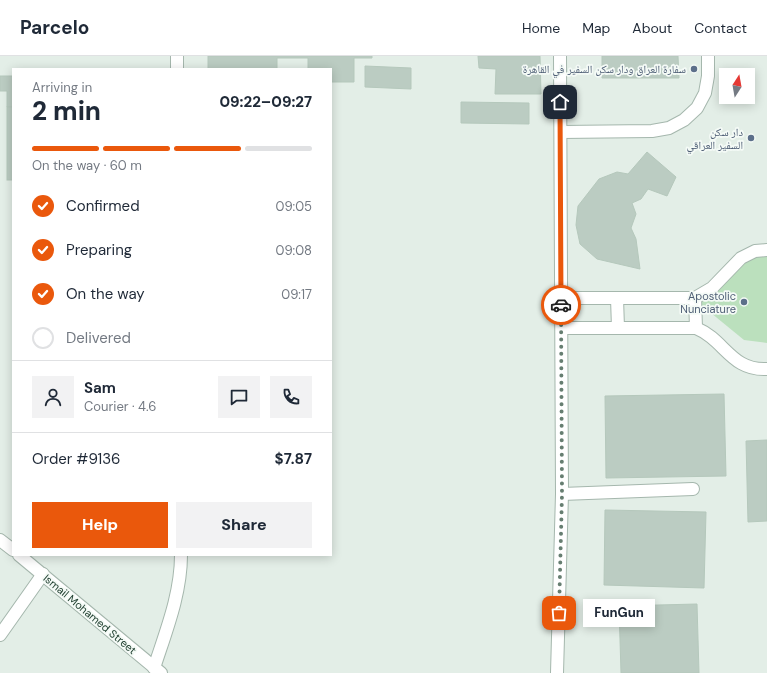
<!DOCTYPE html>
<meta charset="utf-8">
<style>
:root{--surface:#fff;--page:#f2f2f3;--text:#1f2937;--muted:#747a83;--line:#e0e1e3;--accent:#ea580c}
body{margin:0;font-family:"DM Sans","Noto Naskh Arabic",sans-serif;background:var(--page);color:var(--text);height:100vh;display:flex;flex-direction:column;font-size:15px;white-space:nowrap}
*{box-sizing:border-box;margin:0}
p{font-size:13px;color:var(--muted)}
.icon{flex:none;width:22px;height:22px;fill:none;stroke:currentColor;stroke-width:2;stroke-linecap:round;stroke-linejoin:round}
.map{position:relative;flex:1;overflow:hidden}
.details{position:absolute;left:12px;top:12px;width:320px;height:488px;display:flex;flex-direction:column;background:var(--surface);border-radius:0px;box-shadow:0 2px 10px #0003}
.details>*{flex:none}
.needle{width:26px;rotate:11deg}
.controls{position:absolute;left:719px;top:12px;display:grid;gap:8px}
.controls a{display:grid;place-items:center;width:36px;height:36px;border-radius:0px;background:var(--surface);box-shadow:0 2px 10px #0003;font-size:20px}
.pin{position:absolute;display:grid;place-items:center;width:34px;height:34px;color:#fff;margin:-17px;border-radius:8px;box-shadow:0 2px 6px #0006}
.courier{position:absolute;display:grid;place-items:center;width:40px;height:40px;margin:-20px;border:3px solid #ea580c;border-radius:50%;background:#fff;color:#222;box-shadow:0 1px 5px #0007}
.bubble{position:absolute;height:28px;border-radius:0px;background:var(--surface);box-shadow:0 2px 10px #0003;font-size:13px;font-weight:800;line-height:28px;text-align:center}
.head em{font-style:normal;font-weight:800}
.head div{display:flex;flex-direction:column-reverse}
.head{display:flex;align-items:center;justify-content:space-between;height:68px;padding:0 20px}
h1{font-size:26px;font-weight:800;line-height:30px}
.bar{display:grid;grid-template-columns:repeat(4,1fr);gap:6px 4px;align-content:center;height:48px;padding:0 20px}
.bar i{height:5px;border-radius:3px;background:var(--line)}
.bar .current{background:var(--accent)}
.bar p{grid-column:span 4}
.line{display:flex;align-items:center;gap:10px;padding:0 20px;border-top:1px solid var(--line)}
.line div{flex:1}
.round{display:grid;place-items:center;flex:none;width:42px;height:42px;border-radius:0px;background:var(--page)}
ol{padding:0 20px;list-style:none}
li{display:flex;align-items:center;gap:12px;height:44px}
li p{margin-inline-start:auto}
li .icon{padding:4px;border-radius:50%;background:var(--accent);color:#fff;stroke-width:4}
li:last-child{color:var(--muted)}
li i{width:22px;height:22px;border:2px solid var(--line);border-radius:50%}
.cta{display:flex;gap:8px;margin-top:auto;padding:8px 20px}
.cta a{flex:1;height:46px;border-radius:0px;background:var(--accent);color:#fff;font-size:16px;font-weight:800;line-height:46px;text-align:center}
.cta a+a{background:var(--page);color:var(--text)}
header{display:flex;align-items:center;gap:24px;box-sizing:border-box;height:56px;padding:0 20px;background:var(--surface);border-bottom:1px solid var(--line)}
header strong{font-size:19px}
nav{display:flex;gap:22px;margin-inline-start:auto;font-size:14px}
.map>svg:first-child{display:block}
.green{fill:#bbe0bd}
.building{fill:#bbccc2;stroke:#b5c8bc}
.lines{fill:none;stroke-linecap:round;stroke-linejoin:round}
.minor-casing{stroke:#a5b7ad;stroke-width:14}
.minor{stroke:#fff;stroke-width:12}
.done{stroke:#667e71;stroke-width:4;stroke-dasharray:0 7.2}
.route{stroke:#ea580c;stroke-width:5}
.service-dot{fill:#5c6f8a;stroke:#f4faf6;stroke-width:1.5}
.labels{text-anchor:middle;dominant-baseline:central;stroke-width:3.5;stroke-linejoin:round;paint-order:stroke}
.service-label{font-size:11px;fill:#4e5e75;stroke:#f4faf6;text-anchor:end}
.street-label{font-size:11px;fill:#224132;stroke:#f4faf6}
</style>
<header>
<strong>Parcelo</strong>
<nav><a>Home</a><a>Map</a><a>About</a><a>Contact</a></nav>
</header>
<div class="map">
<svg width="767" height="617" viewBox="0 0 767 617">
<rect width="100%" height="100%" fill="#e3eee7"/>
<polygon class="green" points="755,195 767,199 767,287 744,284 700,248 725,221"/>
<g class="building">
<polygon points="208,0 372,0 372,2 354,2 354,26 331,26 331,13 308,13 308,2 277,2 277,13 208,13"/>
<polygon points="478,0 540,0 541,38 495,38 496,13 479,12"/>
<polygon points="602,0 678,0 679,22 602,22"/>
<polygon points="365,10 411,12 411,33 365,31"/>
<polygon points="0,20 13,20 13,51 7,51 7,35 0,35"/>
<polygon points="461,46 529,47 529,68 461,67"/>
<rect x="7" y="51" width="6" height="73"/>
<polygon points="647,96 676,121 667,140 648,133 641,143 632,147 636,158 631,172 636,183 640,213 597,203 580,188 576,169 578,150 599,123 617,116 628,118"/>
<polygon points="724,338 726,420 606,422 605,340"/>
<polygon points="767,384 767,465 748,466 746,385"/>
<polygon points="605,454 706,456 704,532 604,529"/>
<polygon points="697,548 699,617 621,617 619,550"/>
</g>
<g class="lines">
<g class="minor-casing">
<g id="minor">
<polyline points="177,0 177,13"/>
<polyline points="561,76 652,75 669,72 684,64 697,52 705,37 708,20 708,0"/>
<polyline points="561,242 695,242 712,232 741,202 755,195 767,194"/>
<polyline points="617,242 618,272"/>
<polyline points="695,242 696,272"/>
<path d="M562 272H696C725 284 731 315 767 313"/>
<polyline points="562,438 693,433"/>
<polyline points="0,484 13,494"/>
<polyline points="19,499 161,617"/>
<polyline points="0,579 43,518"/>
<path d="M154 612C166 575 181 538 181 499"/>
<polyline points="557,617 562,438 560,0"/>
</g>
</g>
<use href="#minor" class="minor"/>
</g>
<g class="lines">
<polyline class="done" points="559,557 562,438 561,249"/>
<polyline class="route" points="560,46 561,249"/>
</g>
<g class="service-dot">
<circle cx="694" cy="13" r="4"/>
<circle cx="751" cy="82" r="4"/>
<circle cx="744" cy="246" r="4"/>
</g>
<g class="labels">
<g class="service-label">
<text x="686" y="13">سفارة العراق ودار سكن السفير في القاهرة</text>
<text x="743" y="76">دار سكن<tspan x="743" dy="13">السفير العراقي</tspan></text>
<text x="736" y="240">Apostolic<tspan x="736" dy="13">Nunciature</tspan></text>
</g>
<g class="street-label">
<text transform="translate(90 558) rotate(40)">Ismail Mohamed Street</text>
</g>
</g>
</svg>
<div class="controls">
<a><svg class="needle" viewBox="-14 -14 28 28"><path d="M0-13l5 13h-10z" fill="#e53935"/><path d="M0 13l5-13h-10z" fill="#747a83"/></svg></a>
</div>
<div class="pin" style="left:559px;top:557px;background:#ea580c"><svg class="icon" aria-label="bag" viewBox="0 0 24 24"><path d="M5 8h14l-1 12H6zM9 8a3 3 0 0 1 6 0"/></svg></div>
<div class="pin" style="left:560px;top:46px;background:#1f2937"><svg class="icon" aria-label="home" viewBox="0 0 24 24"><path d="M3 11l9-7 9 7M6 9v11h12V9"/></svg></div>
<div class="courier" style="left:561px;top:249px"><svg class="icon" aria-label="car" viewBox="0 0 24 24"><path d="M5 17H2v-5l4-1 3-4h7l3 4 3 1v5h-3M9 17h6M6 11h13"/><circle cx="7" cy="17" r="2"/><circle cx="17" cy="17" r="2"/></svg></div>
<div class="bubble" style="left:583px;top:543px;width:72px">FunGun</div>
<section class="details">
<div class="head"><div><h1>2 min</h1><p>Arriving in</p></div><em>09:22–09:27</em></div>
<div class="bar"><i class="current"></i><i class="current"></i><i class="current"></i><i></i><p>On the way · 60 m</p></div>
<ol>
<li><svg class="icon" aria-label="check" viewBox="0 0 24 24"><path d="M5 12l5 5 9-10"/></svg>Confirmed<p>09:05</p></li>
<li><svg class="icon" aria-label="check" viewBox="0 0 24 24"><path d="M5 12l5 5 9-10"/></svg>Preparing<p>09:08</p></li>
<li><svg class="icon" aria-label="check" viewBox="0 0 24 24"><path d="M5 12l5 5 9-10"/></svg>On the way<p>09:17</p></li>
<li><i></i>Delivered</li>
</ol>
<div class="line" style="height:72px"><a class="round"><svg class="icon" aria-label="person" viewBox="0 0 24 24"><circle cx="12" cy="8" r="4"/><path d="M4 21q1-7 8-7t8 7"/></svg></a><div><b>Sam</b><p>Courier · 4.6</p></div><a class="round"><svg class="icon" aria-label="chat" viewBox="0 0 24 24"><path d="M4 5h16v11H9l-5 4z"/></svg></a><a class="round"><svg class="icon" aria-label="phone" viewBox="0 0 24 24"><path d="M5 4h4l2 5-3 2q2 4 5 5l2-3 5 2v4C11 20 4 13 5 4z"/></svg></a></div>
<div class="line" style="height:52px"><div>Order #9136</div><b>$7.87</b></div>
<div class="cta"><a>Help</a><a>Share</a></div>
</section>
</div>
